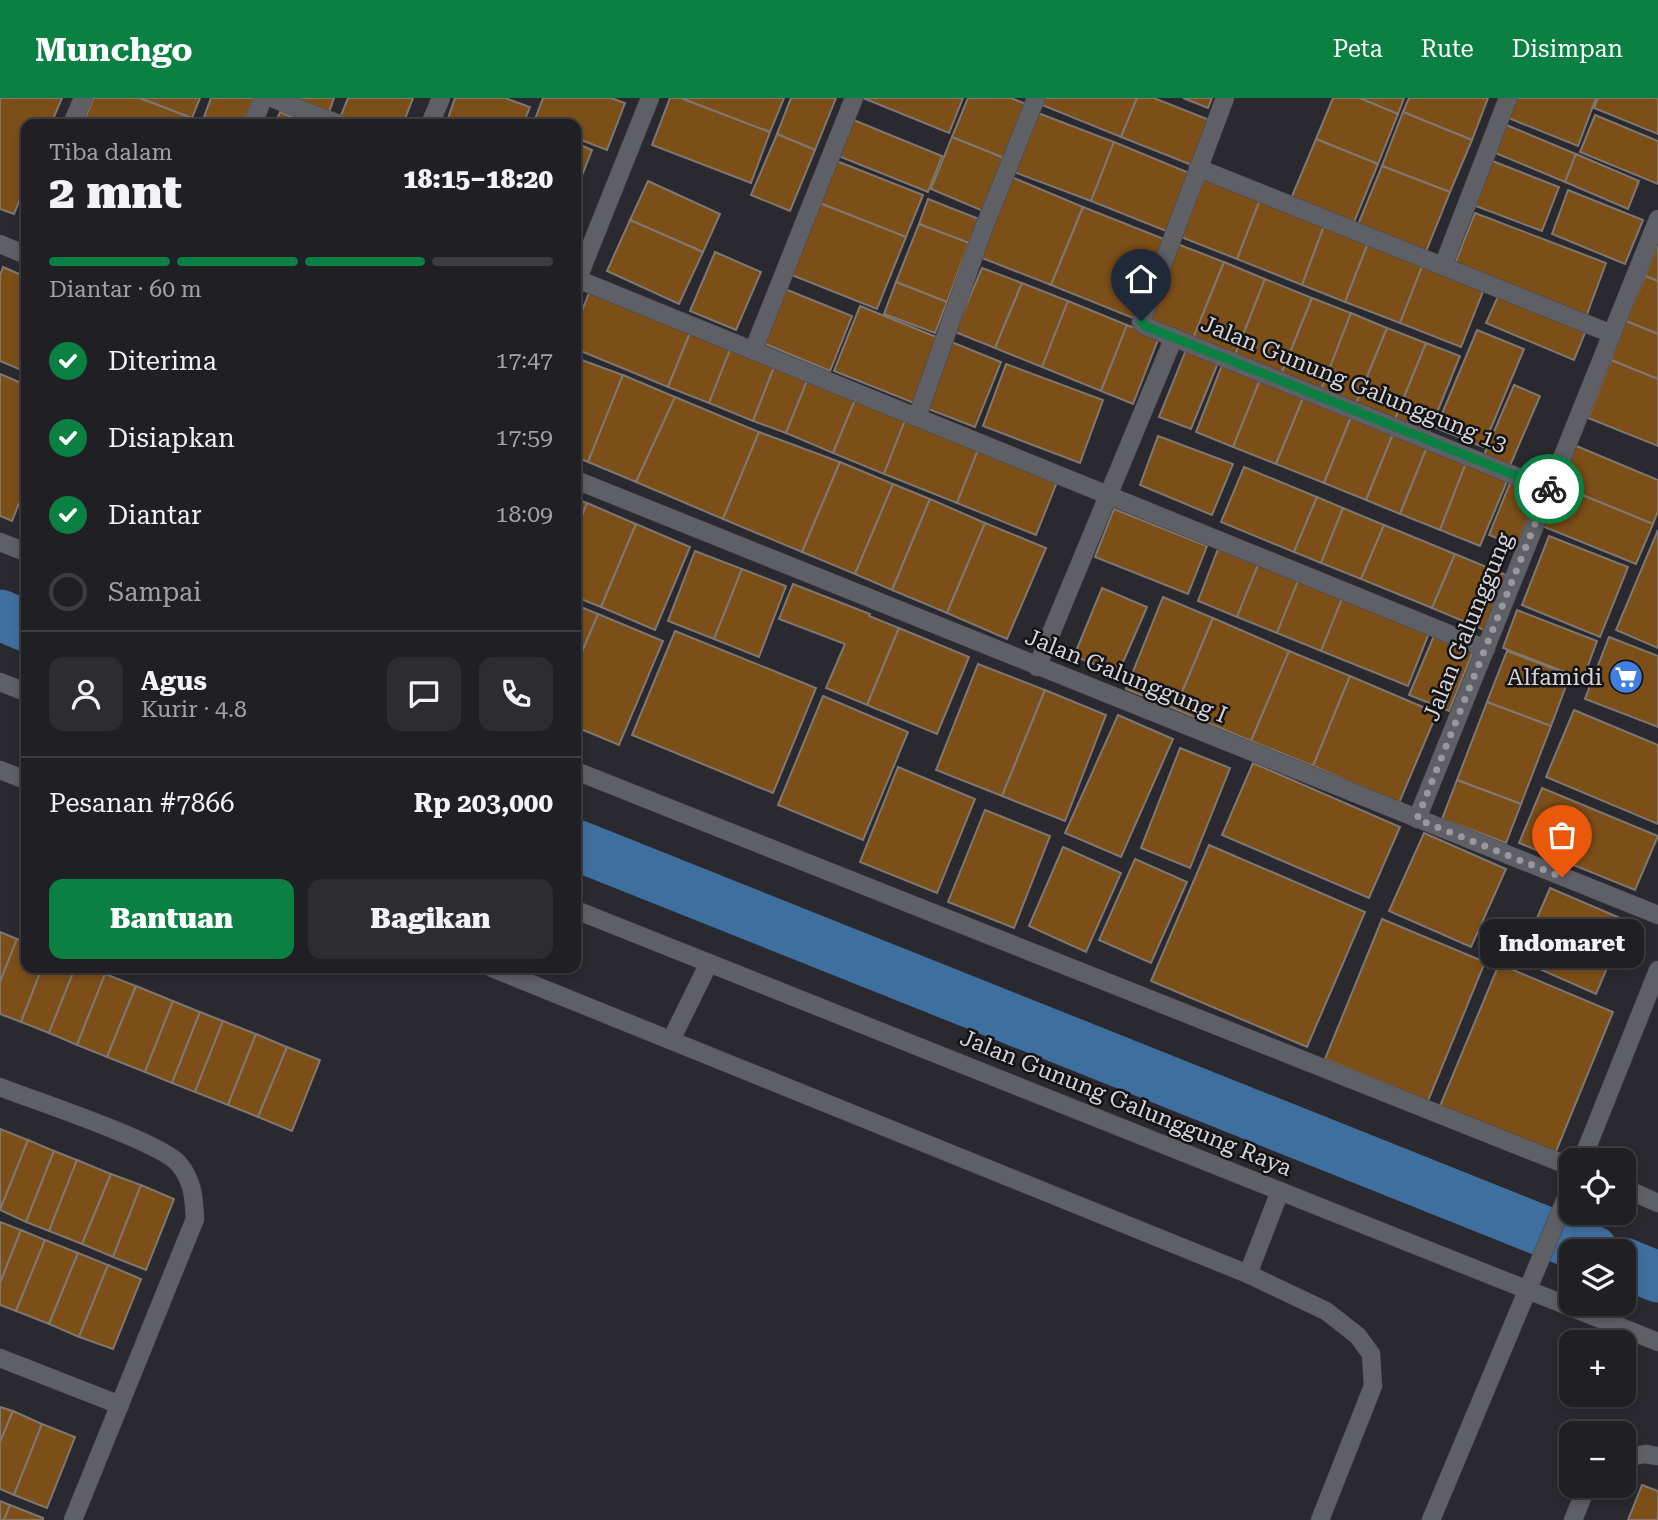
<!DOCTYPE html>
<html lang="id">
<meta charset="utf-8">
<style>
:root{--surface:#201f24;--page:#2d2c31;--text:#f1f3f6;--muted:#a2a2a6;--line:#3d3d41;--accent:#0b8043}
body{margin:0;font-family:"Roboto Serif",serif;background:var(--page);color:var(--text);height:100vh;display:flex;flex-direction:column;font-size:26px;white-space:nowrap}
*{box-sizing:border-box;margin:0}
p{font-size:23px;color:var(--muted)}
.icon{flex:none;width:38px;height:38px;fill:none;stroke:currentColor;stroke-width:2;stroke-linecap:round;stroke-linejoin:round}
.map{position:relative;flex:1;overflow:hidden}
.panel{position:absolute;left:21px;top:21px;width:560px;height:854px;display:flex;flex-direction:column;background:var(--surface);border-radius:14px;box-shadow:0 4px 10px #0003,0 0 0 2px var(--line)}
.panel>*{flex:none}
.tools{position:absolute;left:1559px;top:1050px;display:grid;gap:14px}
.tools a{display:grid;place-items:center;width:77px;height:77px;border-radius:14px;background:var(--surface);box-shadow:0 4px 10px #0003,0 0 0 2px var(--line);font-size:35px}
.pin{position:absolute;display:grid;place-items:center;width:60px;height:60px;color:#fff;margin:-72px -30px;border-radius:50% 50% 50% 0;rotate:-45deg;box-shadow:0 0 7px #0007}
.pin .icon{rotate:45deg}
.courier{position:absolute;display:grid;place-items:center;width:70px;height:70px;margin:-35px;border:5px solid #0b8043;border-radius:50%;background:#fff;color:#222;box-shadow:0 2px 9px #0007}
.bubble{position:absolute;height:49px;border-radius:14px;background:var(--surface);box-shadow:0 4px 10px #0003,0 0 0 2px var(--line);font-size:23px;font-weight:800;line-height:49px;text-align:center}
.summary em{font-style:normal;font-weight:800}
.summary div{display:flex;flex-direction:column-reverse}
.summary{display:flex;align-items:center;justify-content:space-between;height:119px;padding:0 28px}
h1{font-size:46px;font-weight:800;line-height:52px}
.bar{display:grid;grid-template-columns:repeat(4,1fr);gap:10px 7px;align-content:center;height:84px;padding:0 28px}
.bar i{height:9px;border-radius:5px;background:var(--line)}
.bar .current{background:var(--accent)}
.bar p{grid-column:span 4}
.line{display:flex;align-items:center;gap:18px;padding:0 28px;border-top:2px solid var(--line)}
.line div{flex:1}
.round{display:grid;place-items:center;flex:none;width:74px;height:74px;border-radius:14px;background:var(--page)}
ol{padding:0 28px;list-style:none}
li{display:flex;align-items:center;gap:21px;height:77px}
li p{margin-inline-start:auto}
li .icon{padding:7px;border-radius:50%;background:var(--accent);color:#fff;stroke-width:4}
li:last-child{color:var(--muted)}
li i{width:38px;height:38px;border:4px solid var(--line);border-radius:50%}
.action{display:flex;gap:14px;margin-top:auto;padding:14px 28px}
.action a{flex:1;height:80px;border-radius:14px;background:var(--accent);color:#fff;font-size:28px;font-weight:800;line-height:80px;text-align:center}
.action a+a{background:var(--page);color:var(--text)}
header{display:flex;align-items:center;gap:42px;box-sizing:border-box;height:98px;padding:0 35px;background:var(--accent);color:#fff}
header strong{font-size:33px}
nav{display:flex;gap:38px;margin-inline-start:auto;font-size:24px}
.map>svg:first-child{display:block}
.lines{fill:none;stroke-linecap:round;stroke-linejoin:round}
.canal{stroke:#3f6f9f;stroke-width:51}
.building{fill:#7c4e18;stroke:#7f7872;stroke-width:2}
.service-casing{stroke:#45444a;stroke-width:19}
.minor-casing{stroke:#45444a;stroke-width:19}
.tertiary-casing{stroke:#45444a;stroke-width:19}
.service{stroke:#5f5f66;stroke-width:18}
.minor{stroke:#5f5f66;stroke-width:18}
.tertiary{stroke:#5f5f66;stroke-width:18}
.done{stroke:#99989e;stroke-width:7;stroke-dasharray:0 12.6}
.route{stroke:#0b8043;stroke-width:9}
.labels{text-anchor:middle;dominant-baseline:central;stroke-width:5;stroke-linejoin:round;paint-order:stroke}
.street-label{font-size:23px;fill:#d5d4d9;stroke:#131215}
.poi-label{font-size:23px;fill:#d5d4d9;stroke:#131215;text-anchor:end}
</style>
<header>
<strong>Munchgo</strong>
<nav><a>Peta</a><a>Rute</a><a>Disimpan</a></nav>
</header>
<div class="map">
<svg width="1658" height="1422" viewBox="0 0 1658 1422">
<rect width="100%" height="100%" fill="#2a2930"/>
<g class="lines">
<g class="canal">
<polyline points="0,517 26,528"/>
<polyline points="576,747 1593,1153"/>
<polyline points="1624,1165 1658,1179"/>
</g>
</g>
<g class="building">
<polygon points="0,0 62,0 51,26 26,26 26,86 14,116 0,111"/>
<polygon points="93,0 140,0 192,20 190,26 97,26 85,21"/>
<polygon points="140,0 200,0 192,20"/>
<polygon points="211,0 254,0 243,26 224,26 204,19"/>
<polygon points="286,0 334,0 328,17"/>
<polygon points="348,0 413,0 403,26 341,26 338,25"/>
<polygon points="455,0 505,0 530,9 523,26 446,26"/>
<polygon points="543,0 611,0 625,5 607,52 576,40 576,26 534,24"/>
<polygon points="670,0 681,0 770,34 751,85 652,47"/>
<polygon points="681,0 784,0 770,34"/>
<polygon points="791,0 836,0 815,52 777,36"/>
<polygon points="863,0 963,0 949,35"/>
<polygon points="968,0 1011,0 1026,6 1004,60 952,39"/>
<polygon points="1044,0 1137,0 1121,39 1042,7"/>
<polygon points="1137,0 1154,0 1212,23 1194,68 1121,39"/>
<polygon points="1183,0 1212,0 1208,10"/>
<polygon points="1333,0 1360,0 1398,16 1378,66 1316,41"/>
<polygon points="1360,0 1404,0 1398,16"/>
<polygon points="1409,0 1488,0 1472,42 1403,14"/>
<polygon points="1514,0 1596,0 1578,48 1506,19"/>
<polygon points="1598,0 1658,0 1658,36 1594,10"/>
<polygon points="280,14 309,26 275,26"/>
<polygon points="1403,14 1472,42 1450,94 1382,68"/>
<polygon points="1038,15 1114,44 1091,103 1014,74"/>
<polygon points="1595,17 1658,43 1658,86 1580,54"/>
<polygon points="851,21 942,58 928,94 836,57"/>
<polygon points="1504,26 1576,56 1565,84 1493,54"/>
<polygon points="777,36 815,52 790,113 751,97"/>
<polygon points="952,39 1004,60 983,113 931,91"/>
<polygon points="1316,41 1378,66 1352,129 1290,103"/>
<polygon points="1114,44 1194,77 1171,135 1091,103"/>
<polygon points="576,45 592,52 576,93"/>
<polygon points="1576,56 1639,83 1628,111 1565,84"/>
<polygon points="834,62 923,97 906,139 817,104"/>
<polygon points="1490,62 1559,89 1542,133 1473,107"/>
<polygon points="1382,68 1450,94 1425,156 1357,129"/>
<polygon points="1009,78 1083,109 1051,187 977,158"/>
<polygon points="1204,81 1260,102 1237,161 1181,139"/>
<polygon points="648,83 720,116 703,154 630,122"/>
<polygon points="1568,92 1643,122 1625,166 1552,136"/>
<polygon points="928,101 979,121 969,145 919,126"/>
<polygon points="1260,102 1324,128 1302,187 1237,161"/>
<polygon points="817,104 906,139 877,211 789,176"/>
<polygon points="1083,109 1169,143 1138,222 1051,187"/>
<polygon points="1475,115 1606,165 1586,219 1454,168"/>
<polygon points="630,122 703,154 679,206 607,173"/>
<polygon points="919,126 969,145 947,204 896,184"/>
<polygon points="1324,128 1368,145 1345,204 1302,187"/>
<polygon points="1172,144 1224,164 1192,243 1141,223"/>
<polygon points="1368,145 1423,166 1400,225 1345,204"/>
<polygon points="1658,145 1658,183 1645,178"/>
<polygon points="715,154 761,174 736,232 690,213"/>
<polygon points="1224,164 1265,181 1234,260 1192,243"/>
<polygon points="1423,166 1484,191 1461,249 1400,225"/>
<polygon points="3,169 26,179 26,274 0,263 0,177"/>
<polygon points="982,170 1022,185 995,250 955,234"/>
<polygon points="1645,178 1658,183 1658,236 1626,223"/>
<polygon points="1265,181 1312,200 1280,279 1234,260"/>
<polygon points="896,184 947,204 935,235 884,216"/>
<polygon points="1022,185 1068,203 1042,269 995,250"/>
<polygon points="591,190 692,230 668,289 576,251 576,228"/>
<polygon points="785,191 852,218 830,273 763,245"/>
<polygon points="1500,194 1587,230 1574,262 1486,225"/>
<polygon points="1312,200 1351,215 1320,295 1280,279"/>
<polygon points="1068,203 1127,227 1101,293 1042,269"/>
<polygon points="860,208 944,242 919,307 834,273"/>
<polygon points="1351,215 1387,230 1355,308 1320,295"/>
<polygon points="1626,223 1658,236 1658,281 1611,262"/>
<polygon points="1127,227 1159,239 1133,306 1101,293"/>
<polygon points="692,230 732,247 709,305 668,289"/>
<polygon points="1387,230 1426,245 1394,324 1355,308"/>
<polygon points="1477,232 1524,251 1483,349 1436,330"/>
<polygon points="949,243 1001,264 975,329 923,309"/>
<polygon points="1426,245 1460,258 1428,337 1394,324"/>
<polygon points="732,247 776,264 753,323 709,305"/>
<polygon points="1186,252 1218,265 1191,331 1159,319"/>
<polygon points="576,260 623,277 588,364 576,359"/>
<polygon points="1611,262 1658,281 1658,348 1588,320"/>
<polygon points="776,264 809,278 786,335 753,323"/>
<polygon points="1006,266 1103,302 1080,365 983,328"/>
<polygon points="1222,267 1260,282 1233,349 1196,334"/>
<polygon points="0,276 26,287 26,388 12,423 0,418"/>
<polygon points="623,277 675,299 636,384 588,364"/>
<polygon points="809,278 857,297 833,355 786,335"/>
<polygon points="1260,282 1303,300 1276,366 1233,349"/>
<polygon points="1514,287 1540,298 1509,370 1483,359"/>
<polygon points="857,297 907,317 884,376 833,355"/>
<polygon points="675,299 759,334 723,421 636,384"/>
<polygon points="1303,300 1351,319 1324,385 1276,366"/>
<polygon points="907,317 980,347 957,405 884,376"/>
<polygon points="1351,319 1393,336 1366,402 1324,385"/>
<polygon points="759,334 840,364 802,454 723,421"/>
<polygon points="1393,336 1427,349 1400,416 1366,402"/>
<polygon points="1158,338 1233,366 1212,417 1140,387"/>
<polygon points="980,347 1059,379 1036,437 957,405"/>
<polygon points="1574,347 1658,382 1658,413 1653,426 1558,387"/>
<polygon points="1427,349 1466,365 1440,432 1400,416"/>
<polygon points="840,364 893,386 855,476 802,454"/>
<polygon points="1466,365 1508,381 1480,448 1440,432"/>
<polygon points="1244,369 1317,399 1294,454 1221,424"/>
<polygon points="1510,385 1538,396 1517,448 1489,437"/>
<polygon points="893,386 930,401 892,492 855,476"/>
<polygon points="1558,387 1653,426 1636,466 1542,428"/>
<polygon points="1317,399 1343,410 1321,465 1294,454"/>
<polygon points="576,401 587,405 576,433"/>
<polygon points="930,401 985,425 947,515 892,492"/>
<polygon points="587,405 636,426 601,509 576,499 576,433"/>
<polygon points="1343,410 1384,427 1361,481 1321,465"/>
<polygon points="1114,411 1207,448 1188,496 1095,459"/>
<polygon points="985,425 1046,450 1007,541 947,515"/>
<polygon points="636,426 690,449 655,532 601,509"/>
<polygon points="1384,427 1455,456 1432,510 1361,481"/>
<polygon points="1658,432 1658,550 1616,532"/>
<polygon points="1549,438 1628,469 1600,539 1522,507"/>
<polygon points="1218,451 1258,467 1237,519 1198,503"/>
<polygon points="695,453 742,471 714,541 668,523"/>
<polygon points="1455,456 1506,477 1484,532 1432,510"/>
<polygon points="1258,467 1298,483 1277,535 1237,519"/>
<polygon points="742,471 786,488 759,559 714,541"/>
<polygon points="1298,483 1342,501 1321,553 1277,535"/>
<polygon points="793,486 870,516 869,518 899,530 867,607 826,590 845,546 779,521"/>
<polygon points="1102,490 1147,509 1118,576 1074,558"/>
<polygon points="1163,499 1213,520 1175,611 1126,591"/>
<polygon points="1342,501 1429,535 1408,588 1321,553"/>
<polygon points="576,507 598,516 576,568"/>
<polygon points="1517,512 1597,543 1583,581 1503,550"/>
<polygon points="598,516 663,543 619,647 576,629 576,568"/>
<polygon points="1213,520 1289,553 1251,643 1175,611"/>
<polygon points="899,530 969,559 937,636 867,607"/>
<polygon points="675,533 816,590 773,695 632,637"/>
<polygon points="1436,533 1475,549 1449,613 1409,597"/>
<polygon points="1609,539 1658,558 1658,629 1585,601"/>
<polygon points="1289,553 1350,578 1313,668 1251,643"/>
<polygon points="1507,553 1570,577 1551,628 1487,604"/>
<polygon points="978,566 1045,592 1002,698 936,672"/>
<polygon points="1350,578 1437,615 1399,705 1313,668"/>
<polygon points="1045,592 1106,617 1065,723 1002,698"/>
<polygon points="823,598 908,634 863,742 778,707"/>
<polygon points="1487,604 1551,628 1521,706 1457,682"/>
<polygon points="1574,612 1658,647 1658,726 1546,679"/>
<polygon points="1118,617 1173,641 1121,759 1065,735"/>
<polygon points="1180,650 1230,670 1190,770 1141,750"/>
<polygon points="1253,665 1400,729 1369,800 1222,737"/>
<polygon points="898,669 975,701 937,795 860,764"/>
<polygon points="1457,682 1521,706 1506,745 1442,721"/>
<polygon points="1542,690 1658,738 1635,792 1519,745"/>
<polygon points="985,712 1050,738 1014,830 948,804"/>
<polygon points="1424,735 1506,771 1471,849 1389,813"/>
<polygon points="1209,747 1365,814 1307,949 1151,883"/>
<polygon points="1063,749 1121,775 1086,854 1029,828"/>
<polygon points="1135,761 1187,784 1151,865 1099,842"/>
<polygon points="1550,790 1627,823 1596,896 1519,862"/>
<polygon points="1382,821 1485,864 1428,1003 1325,961"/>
<polygon points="0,834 17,841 0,884"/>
<polygon points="17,841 26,844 26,870 42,870 21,924 0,916 0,884"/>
<polygon points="1499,866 1613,914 1555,1056 1440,1008"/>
<polygon points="42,870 75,870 49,935 21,924"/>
<polygon points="75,870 90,870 105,876 77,947 49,935"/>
<polygon points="105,876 136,888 107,959 77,947"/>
<polygon points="136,888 173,903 145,974 107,959"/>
<polygon points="173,903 200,914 172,985 145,974"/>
<polygon points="200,914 223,923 195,994 172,985"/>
<polygon points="223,923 256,936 228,1007 195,994"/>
<polygon points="256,936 287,949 258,1019 228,1007"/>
<polygon points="287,949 320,962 292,1033 258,1019"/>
<polygon points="0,1031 28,1042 0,1112"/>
<polygon points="28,1042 54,1053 26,1124 0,1112"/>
<polygon points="54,1053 77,1062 49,1133 26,1124"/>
<polygon points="77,1062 111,1076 82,1146 49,1133"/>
<polygon points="111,1076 141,1087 113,1159 82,1146"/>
<polygon points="141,1087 174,1101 146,1172 113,1159"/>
<polygon points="0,1124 21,1132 0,1185"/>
<polygon points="21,1132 45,1142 16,1213 0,1207 0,1185"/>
<polygon points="45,1142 78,1155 49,1226 16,1213"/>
<polygon points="78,1155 108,1167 79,1239 49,1226"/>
<polygon points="108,1167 141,1181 113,1251 79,1239"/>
<polygon points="0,1309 13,1313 0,1344"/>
<polygon points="13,1313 42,1326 14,1397 0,1391 0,1344"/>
<polygon points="42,1326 75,1339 47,1410 14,1397"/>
<polygon points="1642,1387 1658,1393 1658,1422 1628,1422"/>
<polygon points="0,1403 10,1407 4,1422 0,1422"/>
<polygon points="10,1407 43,1420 43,1422 4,1422"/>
</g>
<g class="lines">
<g class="service-casing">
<g id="service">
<polyline points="0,672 26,682"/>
<polyline points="492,870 1248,1176 1326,1213 1358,1238 1371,1256 1373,1288 1320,1422"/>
<polyline points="671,942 709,865"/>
<polyline points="1248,1176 1280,1093"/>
</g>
</g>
<g class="minor-casing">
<g id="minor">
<polyline points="272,0 339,26"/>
<polyline points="1225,0 1141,224 1145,228 1550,392"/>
<polyline points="72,26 83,0"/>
<polyline points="253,26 263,0"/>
<polyline points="430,26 441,0"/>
<polyline points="1198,70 1612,236"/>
<polyline points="0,146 26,157"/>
<polyline points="1443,168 1508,0"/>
<polyline points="577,181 1486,551"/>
<polyline points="576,185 650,0"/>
<polyline points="753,253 854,0"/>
<polyline points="917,319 983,132 1036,0"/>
<polyline points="576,382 1658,817"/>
<polyline points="1037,569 1174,239"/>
<polyline points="1417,721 1658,121"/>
<path d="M0 989C33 1002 161 1044 179 1066 193 1083 194 1100 195 1121L73 1422"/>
<polyline points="0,1260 120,1307"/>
<polyline points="1624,1360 1645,1356 1658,1358"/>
<polyline points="1431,1422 1572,1086"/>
<polyline points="1573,1422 1587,1388"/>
</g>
</g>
<g class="tertiary-casing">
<g id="tertiary">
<polyline points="0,444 26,454"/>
<polyline points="0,584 26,594"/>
<polyline points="576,673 1572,1069"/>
<polyline points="576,812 1658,1244"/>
<polyline points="1582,1062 1658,872"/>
<polyline points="1624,1090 1658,1105"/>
</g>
</g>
<use href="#service" class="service"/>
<use href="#minor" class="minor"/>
<use href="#tertiary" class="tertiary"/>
</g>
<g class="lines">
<polyline class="done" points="1549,391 1417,721 1562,779"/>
<polyline class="route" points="1141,223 1145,228 1549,391"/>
</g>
<defs>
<g id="supermarket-disc" transform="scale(1.75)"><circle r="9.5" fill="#3f7fe0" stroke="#131215"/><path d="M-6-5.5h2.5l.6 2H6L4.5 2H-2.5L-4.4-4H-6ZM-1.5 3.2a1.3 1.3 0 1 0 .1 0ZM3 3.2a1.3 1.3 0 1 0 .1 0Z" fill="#fff"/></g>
</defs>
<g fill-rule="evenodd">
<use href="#supermarket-disc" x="1626" y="579"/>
</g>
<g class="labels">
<g class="street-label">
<text transform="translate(1354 286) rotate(22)">Jalan Gunung Galunggung 13</text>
<text transform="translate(1468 529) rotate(-68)">Jalan Galunggung</text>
<text transform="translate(1126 578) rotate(22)">Jalan Galunggung I</text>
<text transform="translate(1126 1005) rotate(22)">Jalan Gunung Galunggung Raya</text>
</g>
<g class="poi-label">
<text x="1602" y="579">Alfamidi</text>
</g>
</g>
</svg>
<div class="tools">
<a><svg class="icon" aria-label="locate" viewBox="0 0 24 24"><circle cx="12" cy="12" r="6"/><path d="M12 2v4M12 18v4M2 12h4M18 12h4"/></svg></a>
<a><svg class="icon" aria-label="layers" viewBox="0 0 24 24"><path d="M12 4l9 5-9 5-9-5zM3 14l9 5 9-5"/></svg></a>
<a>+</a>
<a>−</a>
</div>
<div class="pin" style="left:1562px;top:779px;background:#ea580c"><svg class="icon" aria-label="bag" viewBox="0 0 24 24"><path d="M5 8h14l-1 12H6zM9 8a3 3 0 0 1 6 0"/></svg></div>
<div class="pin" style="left:1141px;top:223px;background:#1f2937"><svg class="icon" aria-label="home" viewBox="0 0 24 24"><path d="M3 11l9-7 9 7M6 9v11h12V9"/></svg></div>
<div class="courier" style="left:1549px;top:391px"><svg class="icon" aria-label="bike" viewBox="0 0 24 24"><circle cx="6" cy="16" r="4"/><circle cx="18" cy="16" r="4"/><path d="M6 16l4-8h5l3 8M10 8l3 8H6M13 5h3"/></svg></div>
<div class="bubble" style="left:1480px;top:821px;width:164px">Indomaret</div>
<section class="panel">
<div class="summary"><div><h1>2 mnt</h1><p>Tiba dalam</p></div><em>18:15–18:20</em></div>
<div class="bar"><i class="current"></i><i class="current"></i><i class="current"></i><i></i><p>Diantar · 60 m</p></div>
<ol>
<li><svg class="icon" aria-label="check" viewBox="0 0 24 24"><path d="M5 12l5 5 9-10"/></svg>Diterima<p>17:47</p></li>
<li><svg class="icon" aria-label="check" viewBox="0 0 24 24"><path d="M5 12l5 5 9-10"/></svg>Disiapkan<p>17:59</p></li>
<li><svg class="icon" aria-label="check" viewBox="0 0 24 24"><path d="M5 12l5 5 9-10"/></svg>Diantar<p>18:09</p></li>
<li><i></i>Sampai</li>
</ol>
<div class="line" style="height:126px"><a class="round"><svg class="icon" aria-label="person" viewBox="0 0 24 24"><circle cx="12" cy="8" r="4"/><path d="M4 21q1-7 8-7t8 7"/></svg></a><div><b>Agus</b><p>Kurir · 4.8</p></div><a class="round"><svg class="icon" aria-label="chat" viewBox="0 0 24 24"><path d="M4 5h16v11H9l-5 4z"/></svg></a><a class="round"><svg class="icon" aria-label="phone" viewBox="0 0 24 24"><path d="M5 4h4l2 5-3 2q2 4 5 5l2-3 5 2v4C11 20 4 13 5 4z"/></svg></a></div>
<div class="line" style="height:91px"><div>Pesanan #7866</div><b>Rp 203,000</b></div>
<div class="action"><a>Bantuan</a><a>Bagikan</a></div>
</section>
</div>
